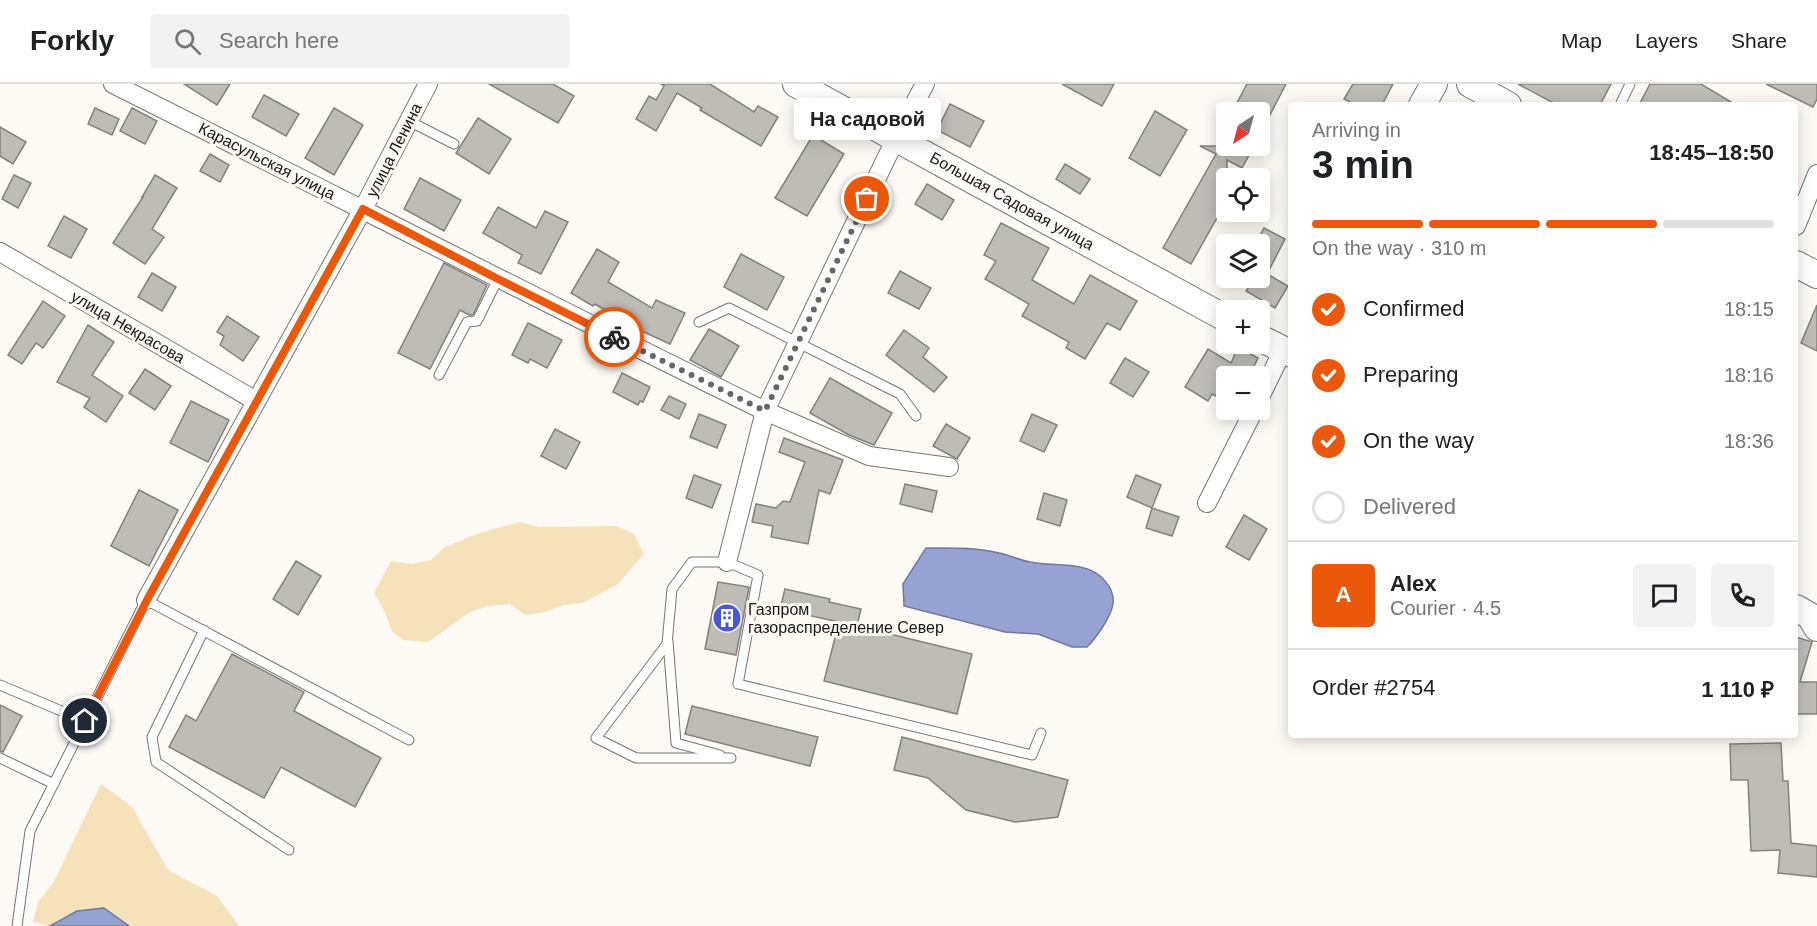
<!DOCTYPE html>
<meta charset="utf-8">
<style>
:root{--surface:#fff;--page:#f2f2f2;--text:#202124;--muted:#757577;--line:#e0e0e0;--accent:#ea580c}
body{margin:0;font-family:Arial,sans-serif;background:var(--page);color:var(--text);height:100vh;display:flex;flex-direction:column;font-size:22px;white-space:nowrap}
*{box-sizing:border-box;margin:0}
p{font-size:20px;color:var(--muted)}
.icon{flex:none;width:33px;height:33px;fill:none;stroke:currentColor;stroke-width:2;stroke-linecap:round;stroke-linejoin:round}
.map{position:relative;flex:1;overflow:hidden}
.drawer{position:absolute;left:1288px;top:18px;width:510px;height:636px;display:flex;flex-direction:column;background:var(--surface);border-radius:6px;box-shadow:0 3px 15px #0003}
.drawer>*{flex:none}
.needle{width:39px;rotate:216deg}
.fabs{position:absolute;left:1216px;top:18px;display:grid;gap:12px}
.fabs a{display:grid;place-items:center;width:54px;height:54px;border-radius:6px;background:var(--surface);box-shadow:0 3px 15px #0003;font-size:30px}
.pin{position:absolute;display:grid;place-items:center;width:51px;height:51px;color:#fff;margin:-26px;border:3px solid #fff;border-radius:50%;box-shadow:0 2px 6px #0007}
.courier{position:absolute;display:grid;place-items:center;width:60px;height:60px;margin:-30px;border:4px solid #ea580c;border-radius:50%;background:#fff;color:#222;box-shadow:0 2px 8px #0007}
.bubble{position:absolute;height:42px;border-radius:6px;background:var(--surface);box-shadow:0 3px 15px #0003;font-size:20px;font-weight:700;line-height:42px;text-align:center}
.head em{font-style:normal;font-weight:700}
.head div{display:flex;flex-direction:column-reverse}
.head{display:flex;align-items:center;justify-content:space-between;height:102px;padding:0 24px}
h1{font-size:39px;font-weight:700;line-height:45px}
.bar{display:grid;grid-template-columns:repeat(4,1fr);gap:9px 6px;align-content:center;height:72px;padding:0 24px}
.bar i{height:8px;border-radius:4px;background:var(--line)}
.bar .selected{background:var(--accent)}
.bar p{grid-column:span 4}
.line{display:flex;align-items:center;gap:15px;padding:0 24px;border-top:2px solid var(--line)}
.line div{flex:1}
.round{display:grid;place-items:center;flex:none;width:63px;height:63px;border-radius:6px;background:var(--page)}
ol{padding:0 24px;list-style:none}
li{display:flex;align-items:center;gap:18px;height:66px}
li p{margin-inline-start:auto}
li .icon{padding:6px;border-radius:50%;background:var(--accent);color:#fff;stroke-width:4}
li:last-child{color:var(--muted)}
li i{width:33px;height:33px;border:3px solid var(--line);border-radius:50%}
header{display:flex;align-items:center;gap:36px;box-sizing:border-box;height:84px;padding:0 30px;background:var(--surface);border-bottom:2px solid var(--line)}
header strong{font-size:28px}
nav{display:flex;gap:33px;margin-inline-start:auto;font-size:21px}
.search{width:420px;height:54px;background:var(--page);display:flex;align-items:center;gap:15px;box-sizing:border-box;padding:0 21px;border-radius:6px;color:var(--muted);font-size:22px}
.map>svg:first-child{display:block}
.green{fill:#f6e2ba}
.water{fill:#96a2d2;stroke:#70799a;stroke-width:1.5}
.building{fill:#bebcb7;stroke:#84817d;stroke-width:1.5}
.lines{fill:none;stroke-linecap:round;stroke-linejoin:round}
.lane-casing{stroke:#777571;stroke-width:11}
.street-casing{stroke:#777571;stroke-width:20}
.secondary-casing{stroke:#777571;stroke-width:28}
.lane{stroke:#fff;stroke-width:9}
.street{stroke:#fff;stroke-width:18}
.secondary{stroke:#fff;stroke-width:26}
.done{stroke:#696765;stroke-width:6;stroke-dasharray:0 10.8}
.route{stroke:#ea580c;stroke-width:8}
.labels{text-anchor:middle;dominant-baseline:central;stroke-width:6;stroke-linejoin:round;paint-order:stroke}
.street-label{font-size:16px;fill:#191817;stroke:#fdfaf5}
.poi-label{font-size:16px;fill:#191817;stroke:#fdfaf5;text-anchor:start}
</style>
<header>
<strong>Forkly</strong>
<div class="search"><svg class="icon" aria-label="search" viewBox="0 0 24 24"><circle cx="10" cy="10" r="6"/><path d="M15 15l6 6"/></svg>Search here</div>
<nav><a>Map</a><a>Layers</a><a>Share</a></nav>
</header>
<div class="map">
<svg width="1817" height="842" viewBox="0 0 1817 842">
<rect width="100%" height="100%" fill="#fdfaf5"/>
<g class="green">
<polygon points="519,438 540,443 616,442 634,450 644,470 618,500 583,519 564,521 545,528 526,531 509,520 489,522 470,528 428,558 403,556 392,548 385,528 374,509 391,477 411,480 431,476 445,463 480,449"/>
<polygon points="101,700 132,723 168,786 217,812 239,842 129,842 104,824 77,827 50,842 33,838 38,818 53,799"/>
</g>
<g class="water">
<path d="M926 464C950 464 976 463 999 469 1009 471 1019 476 1030 478 1048 482 1066 479 1084 484 1100 488 1115 503 1113 520 1111 533 1096 554 1087 563H1072L1038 550 1005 548 904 522 903 500Z"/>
<polygon points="104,824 129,842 50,842 77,827"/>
</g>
<g class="building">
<polygon points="184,0 230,0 217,21"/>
<polygon points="489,0 553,0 574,12 558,39"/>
<polygon points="661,0 710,0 754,28 758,22 778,33 761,62 700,26 702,24 677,9 656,47 636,35 649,12 656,16 664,2"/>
<polygon points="1062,0 1114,0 1102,22"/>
<polygon points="1247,0 1286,0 1260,50 1260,28 1232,28"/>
<polygon points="1353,0 1393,0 1382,21 1356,21 1344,15"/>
<polygon points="1518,0 1611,0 1600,21 1557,21"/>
<polygon points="1650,0 1701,0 1736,21 1639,21"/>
<polygon points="1766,0 1817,0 1817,15 1813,23"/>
<polygon points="264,11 299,30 286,52 252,33"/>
<polygon points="950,20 984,37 970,63 937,46"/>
<polygon points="95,24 119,35 112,51 88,40"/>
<polygon points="132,24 157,37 145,60 120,47"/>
<polygon points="334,24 363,41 334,91 305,74"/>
<polygon points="1155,27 1187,46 1160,92 1129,74"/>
<polygon points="478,34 511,55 489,90 456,69"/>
<polygon points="0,43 26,58 13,80 0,72"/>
<polygon points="1227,50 1227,62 1254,62 1242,84 1227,76 1227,116 1191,180 1163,164 1216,70 1200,62 1221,62"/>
<polygon points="813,51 844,70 807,132 775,114"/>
<polygon points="210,70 229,81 220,98 200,87"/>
<polygon points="1065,80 1090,95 1080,110 1056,95"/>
<polygon points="14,91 31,99 18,124 2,115"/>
<polygon points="155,91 177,104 152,145 164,153 145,180 113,159 143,113 142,113"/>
<polygon points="420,94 461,116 444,147 404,125"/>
<polygon points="927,100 954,116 942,136 915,120"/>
<polygon points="498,123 536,144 545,127 568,138 541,190 518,179 522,171 483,149"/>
<polygon points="64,132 87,145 71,174 48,162"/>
<polygon points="1001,139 1049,164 1032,196 1074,220 1090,191 1137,217 1120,246 1107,239 1085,275 1066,264 1069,258 1022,232 1029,220 985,195 996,177 984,171"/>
<polygon points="1264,144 1285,155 1267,190 1288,202 1275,224 1246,207 1254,194 1260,194 1260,160 1255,160"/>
<polygon points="597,165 619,178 608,198 652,224 656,216 685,229 670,260 633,243 595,220 593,222 571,209"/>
<polygon points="741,170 784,193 767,226 724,203"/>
<polygon points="444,179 487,201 473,231 469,231 460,226 430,285 398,269"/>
<polygon points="900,187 931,204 919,225 888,209"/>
<polygon points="152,189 176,203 162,227 138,213"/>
<polygon points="43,217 65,232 43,264 36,259 22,280 8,271"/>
<polygon points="1817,221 1817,267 1801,259"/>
<polygon points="227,232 259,253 243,277 220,261 224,252 217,248"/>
<polygon points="528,239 562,256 547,284 530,275 528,279 512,271"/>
<polygon points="88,241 114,258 92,291 123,312 106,338 84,323 90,314 57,298"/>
<polygon points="709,245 739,262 721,293 690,276"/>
<polygon points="904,246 929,264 923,273 947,293 934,308 886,271"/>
<polygon points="1238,263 1258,274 1250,290 1254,292 1227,292 1227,318 1212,310 1208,317 1185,303 1208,265 1231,279"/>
<polygon points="1125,274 1149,288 1133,313 1110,299"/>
<polygon points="145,285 171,302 155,326 129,309"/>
<polygon points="622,289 650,303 643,318 640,317 638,321 613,308"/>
<polygon points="830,294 892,329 874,361 849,351 810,329"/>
<polygon points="669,312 686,320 679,335 661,326"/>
<polygon points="191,317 229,336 208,378 170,359"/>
<polygon points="699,330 726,341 717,364 690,353"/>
<polygon points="1032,330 1057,341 1044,368 1020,357"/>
<polygon points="946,340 970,354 957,375 933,362"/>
<polygon points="555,345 580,358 566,385 541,372"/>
<polygon points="784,354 843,376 830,410 819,406 808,460 771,453 773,442 752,438 756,420 776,424 783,417 790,418 805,378 779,368"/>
<polygon points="694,391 721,401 712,424 686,414"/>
<polygon points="1136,391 1161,401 1152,424 1127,413"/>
<polygon points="905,400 937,407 932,428 900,420"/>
<polygon points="139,406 178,426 149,482 111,462"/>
<polygon points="1044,409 1067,416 1060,442 1037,435"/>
<polygon points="1152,424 1179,433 1172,452 1146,444"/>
<polygon points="1244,431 1267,445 1249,476 1226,463"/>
<polygon points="296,477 321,492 298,531 273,515"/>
<polygon points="718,498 749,503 736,571 705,565"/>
<polygon points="785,505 830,515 829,518 861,525 857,542 972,570 957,630 824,597 839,538 780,525"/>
<polygon points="1796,553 1812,558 1800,598 1817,598 1817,630 1796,630"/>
<polygon points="232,570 304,608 294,627 381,674 355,723 281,683 264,714 169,663 186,631 196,637"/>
<polygon points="0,621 22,632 3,668 0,667"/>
<polygon points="692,622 818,653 810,682 685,650"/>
<polygon points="902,653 1068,696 1058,733 1015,738 966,726 928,694 894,686"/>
<polygon points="1781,659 1783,697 1788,697 1791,759 1817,762 1817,793 1778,789 1780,766 1751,767 1748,696 1731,696 1730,660"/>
</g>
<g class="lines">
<g class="lane-casing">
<g id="lane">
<polyline points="1620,21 1630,0"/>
<polyline points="409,37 454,60"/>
<polyline points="699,238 729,224 900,310 916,332"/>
<polyline points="439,291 467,238 477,237 498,195"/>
<polyline points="204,546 152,653 156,678 289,766"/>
<polyline points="668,557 676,659 720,671"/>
<polyline points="0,601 85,637"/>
<polyline points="0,674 54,700"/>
<polyline points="731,674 636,674 596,654 667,560 672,505 692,478 727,478 758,491 738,600 1032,671 1041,649"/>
<polyline points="17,842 30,747 146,516 409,656"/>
</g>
</g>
<g class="street-casing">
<g id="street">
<path d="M113 0C331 109 547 220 765 327L727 478"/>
<polyline points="925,0 896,54 765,327 869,372 949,383"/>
<polyline points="1796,142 1817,90"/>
<polyline points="0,168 256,317"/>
<polyline points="1260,313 1283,266"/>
<polyline points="1207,419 1254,326"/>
<polyline points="146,516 363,125 428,0"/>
</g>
</g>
<g class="secondary-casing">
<g id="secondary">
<polyline points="796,0 1227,235"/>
<polyline points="1470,0 1508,21"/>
<polyline points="1422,21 1434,0"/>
<polyline points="1796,180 1817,191"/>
<polyline points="1260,254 1292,270"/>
<polyline points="1796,524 1810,532 1817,544"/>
</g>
</g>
<use href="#lane" class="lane"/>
<use href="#street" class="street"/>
<use href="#secondary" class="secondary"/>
</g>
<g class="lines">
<polyline class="done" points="614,253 765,327 867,115"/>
<polyline class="route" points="85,637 147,516 363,125 498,195 614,253"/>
</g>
<defs>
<g id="building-disc" transform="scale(1.5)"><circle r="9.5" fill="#4b59ce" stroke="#fdfaf5"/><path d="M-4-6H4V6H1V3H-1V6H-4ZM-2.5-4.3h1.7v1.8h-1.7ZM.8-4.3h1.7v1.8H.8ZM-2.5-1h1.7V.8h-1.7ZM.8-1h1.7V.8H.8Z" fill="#fff"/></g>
</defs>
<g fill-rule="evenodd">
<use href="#building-disc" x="727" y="534"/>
</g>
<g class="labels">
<g class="street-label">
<text transform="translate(394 66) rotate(-63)">улица Ленина</text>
<text transform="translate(267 77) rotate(27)">Карасульская улица</text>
<text transform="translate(1012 117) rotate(29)">Большая Садовая улица</text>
<text transform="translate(128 243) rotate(30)">улица Некрасова</text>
</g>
<g class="poi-label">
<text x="748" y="525">Газпром<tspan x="748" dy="18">газораспределение Север</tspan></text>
</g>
</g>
</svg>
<div class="fabs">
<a><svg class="needle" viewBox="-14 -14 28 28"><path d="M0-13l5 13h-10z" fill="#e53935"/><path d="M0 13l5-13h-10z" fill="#757577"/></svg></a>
<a><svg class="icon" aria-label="locate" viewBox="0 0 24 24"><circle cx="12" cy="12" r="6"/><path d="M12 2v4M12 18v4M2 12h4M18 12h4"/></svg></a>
<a><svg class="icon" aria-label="layers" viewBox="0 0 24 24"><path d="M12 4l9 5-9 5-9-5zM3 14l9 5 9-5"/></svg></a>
<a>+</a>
<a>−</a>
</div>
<div class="pin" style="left:867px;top:115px;background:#ea580c"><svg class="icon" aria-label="bag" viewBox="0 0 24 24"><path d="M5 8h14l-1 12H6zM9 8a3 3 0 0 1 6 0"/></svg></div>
<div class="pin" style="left:85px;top:637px;background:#1f2937"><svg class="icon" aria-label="home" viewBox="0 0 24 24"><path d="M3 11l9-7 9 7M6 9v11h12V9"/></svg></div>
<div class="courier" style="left:614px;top:253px"><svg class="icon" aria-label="bike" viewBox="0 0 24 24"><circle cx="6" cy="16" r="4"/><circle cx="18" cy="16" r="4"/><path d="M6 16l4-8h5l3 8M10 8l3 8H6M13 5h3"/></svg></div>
<div class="bubble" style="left:794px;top:14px;width:147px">На садовой</div>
<section class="drawer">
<div class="head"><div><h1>3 min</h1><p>Arriving in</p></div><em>18:45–18:50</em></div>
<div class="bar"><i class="selected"></i><i class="selected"></i><i class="selected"></i><i></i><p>On the way · 310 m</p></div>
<ol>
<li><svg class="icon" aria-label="check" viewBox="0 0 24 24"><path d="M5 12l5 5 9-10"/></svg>Confirmed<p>18:15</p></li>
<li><svg class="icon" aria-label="check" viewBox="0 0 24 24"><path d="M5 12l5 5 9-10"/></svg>Preparing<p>18:16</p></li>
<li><svg class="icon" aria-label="check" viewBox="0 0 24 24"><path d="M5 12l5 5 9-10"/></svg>On the way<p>18:36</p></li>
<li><i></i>Delivered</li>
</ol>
<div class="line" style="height:108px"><b class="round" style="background:var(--accent);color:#fff">A</b><div><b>Alex</b><p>Courier · 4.5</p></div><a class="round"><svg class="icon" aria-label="chat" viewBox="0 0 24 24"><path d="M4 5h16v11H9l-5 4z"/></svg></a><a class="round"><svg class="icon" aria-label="phone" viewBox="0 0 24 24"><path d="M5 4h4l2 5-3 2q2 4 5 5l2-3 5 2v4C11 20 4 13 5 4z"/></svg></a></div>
<div class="line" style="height:78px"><div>Order #2754</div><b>1 110 ₽</b></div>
</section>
</div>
